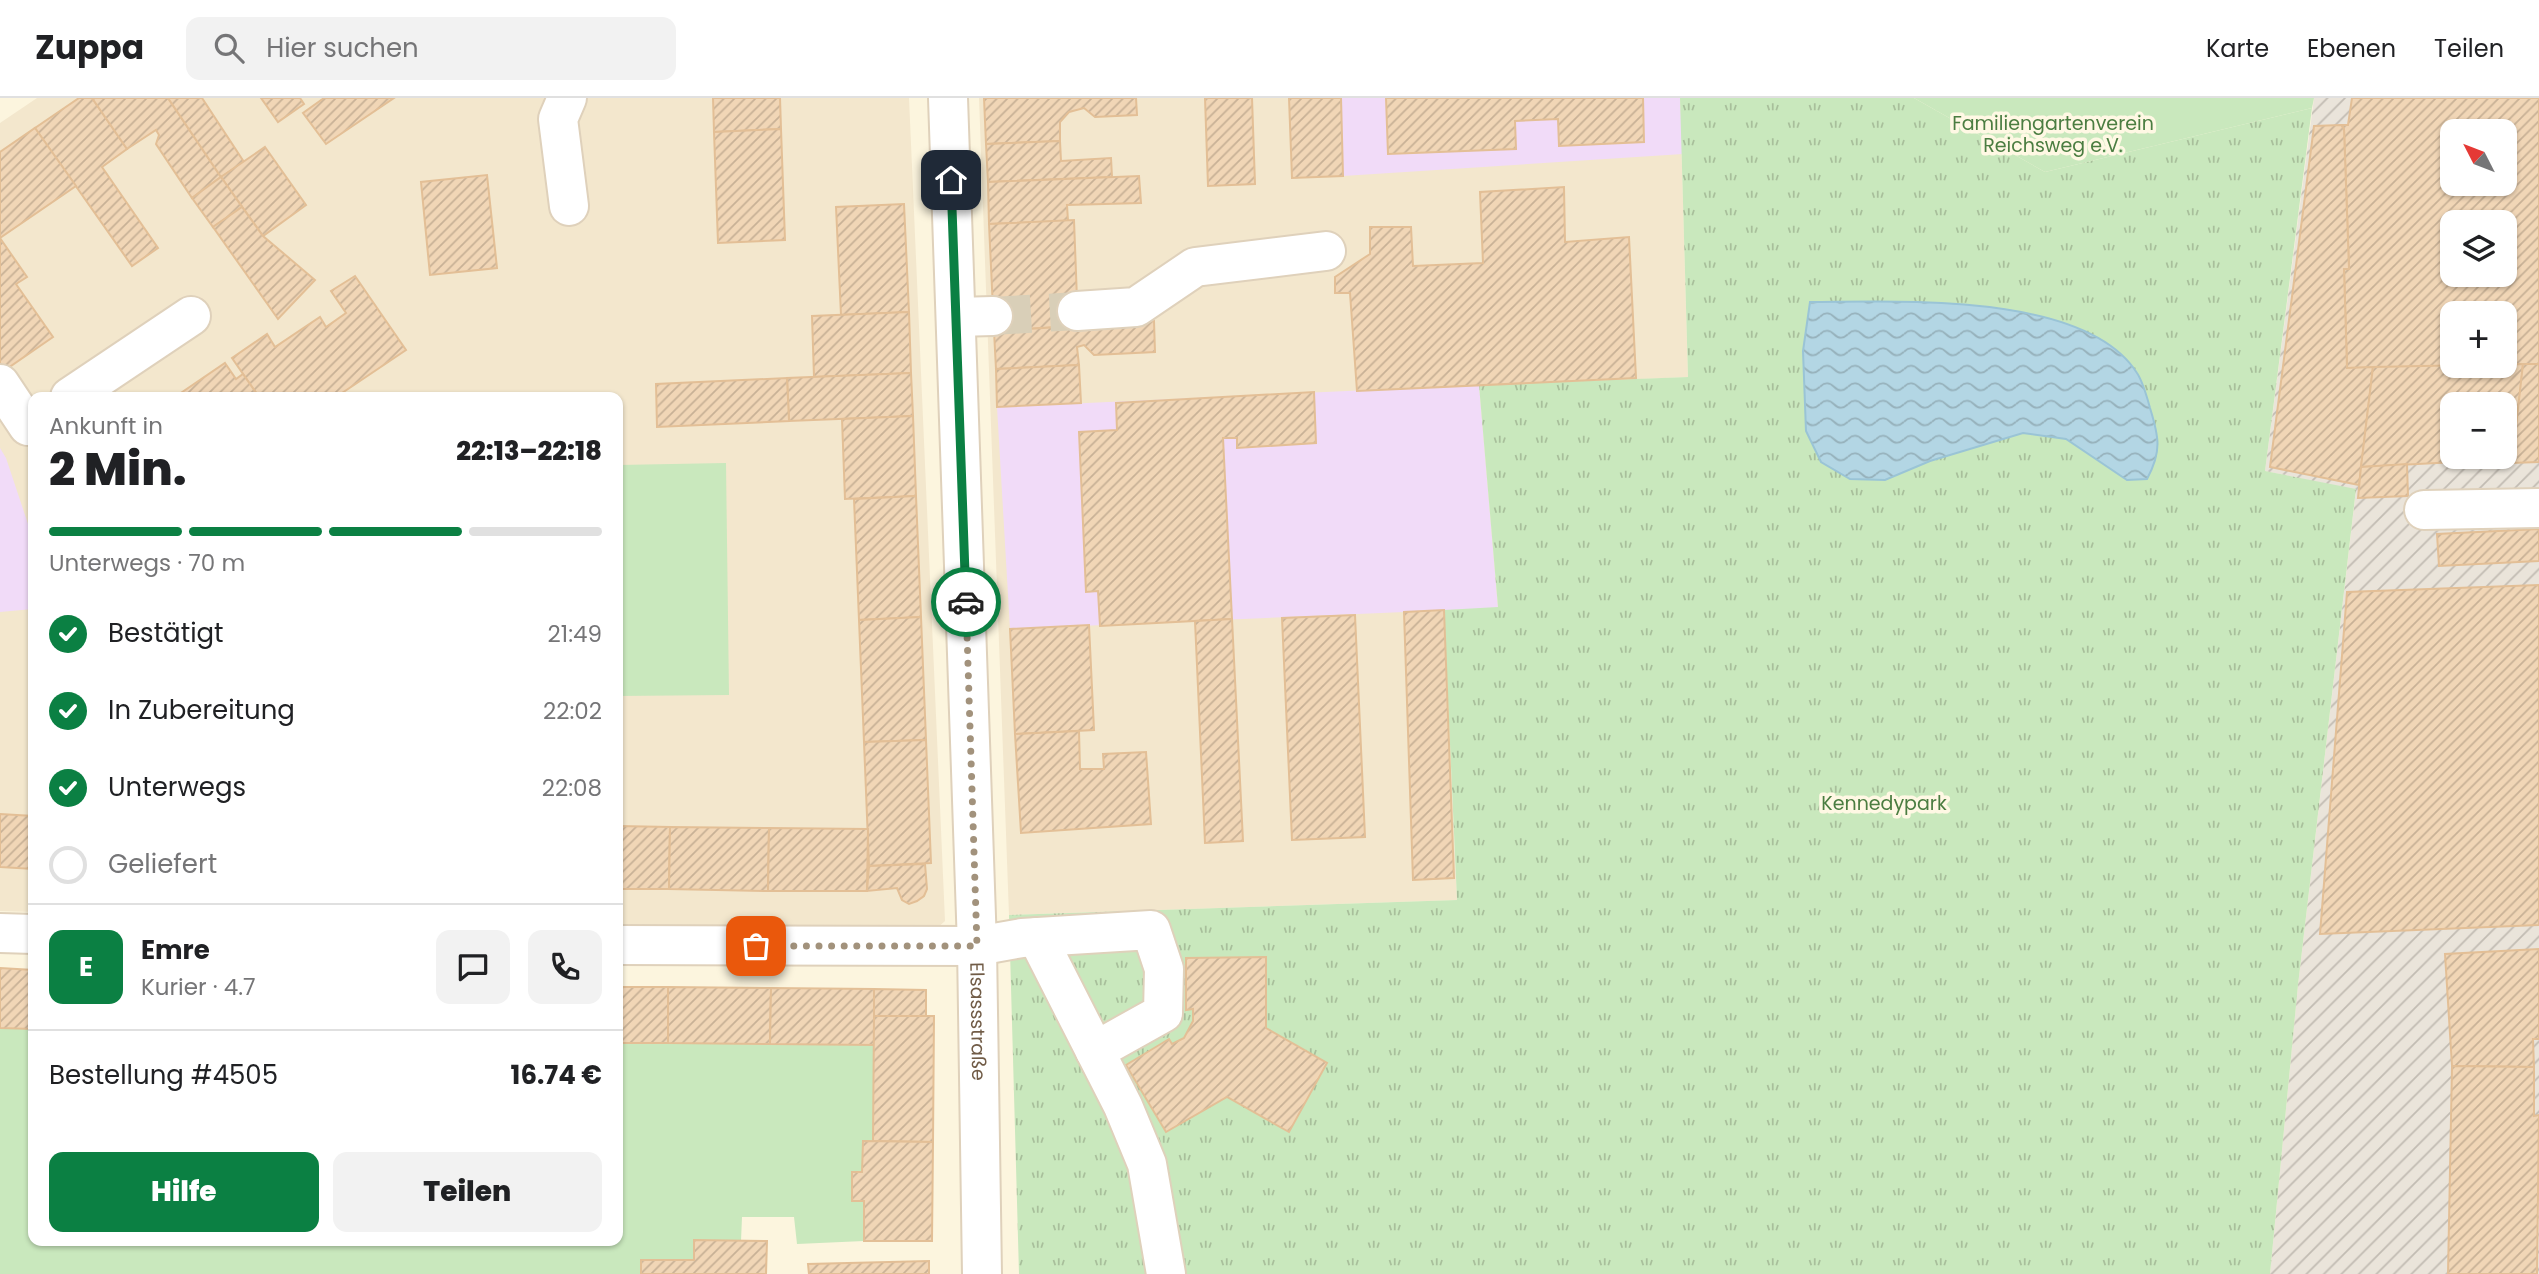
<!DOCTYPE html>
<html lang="de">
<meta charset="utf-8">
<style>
:root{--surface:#fff;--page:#f2f2f2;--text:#202124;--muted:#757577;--line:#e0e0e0;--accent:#0b8043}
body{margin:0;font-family:Poppins,sans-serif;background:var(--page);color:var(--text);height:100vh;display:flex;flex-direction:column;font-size:26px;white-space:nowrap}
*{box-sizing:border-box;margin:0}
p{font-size:23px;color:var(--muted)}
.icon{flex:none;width:38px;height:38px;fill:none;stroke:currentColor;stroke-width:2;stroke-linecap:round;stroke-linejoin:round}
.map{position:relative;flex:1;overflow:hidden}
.side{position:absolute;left:28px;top:294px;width:595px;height:854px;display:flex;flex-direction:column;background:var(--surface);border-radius:14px;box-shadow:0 2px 5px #0004}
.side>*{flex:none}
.needle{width:46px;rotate:312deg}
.tools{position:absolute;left:2440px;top:21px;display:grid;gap:14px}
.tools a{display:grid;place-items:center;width:77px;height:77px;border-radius:14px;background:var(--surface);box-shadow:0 2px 5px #0004;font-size:35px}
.pin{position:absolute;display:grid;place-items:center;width:60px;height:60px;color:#fff;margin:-30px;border-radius:14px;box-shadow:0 4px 10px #0006}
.courier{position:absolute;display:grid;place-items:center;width:70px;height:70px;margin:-35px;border:5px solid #0b8043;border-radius:50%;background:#fff;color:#222;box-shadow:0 2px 9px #0007}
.head em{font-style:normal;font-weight:800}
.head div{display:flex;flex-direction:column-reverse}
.head{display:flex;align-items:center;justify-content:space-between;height:119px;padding:0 21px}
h1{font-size:46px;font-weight:800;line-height:52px}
.bar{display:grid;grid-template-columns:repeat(4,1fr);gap:10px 7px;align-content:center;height:84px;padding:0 21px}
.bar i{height:9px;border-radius:5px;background:var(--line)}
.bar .selected{background:var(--accent)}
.bar p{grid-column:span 4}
.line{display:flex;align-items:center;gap:18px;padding:0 21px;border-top:2px solid var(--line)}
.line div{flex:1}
.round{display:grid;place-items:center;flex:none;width:74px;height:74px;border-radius:14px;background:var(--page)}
ol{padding:0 21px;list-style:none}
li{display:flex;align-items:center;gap:21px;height:77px}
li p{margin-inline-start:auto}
li .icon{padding:7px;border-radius:50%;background:var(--accent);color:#fff;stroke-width:4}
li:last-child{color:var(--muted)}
li i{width:38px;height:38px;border:4px solid var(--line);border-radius:50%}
.button{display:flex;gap:14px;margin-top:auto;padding:14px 21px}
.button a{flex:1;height:80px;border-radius:14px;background:var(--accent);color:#fff;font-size:28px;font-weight:800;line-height:80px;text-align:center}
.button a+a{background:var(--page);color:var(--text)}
header{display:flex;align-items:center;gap:42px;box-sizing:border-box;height:98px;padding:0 35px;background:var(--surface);border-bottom:2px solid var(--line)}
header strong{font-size:33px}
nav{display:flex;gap:38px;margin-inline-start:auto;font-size:24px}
.search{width:490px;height:63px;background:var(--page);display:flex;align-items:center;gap:18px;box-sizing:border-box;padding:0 24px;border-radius:14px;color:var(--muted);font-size:26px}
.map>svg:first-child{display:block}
.residential{fill:#f3e7cd}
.industrial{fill:url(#industrial-furrows);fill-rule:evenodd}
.education{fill:#f1dbf8}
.green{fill:#c9e8bd}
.park{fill:url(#park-tufts)}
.water{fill:url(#water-waves);stroke:#9ac4d6;stroke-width:2}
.building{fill:url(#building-hatch);stroke:#e3bf96;stroke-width:2;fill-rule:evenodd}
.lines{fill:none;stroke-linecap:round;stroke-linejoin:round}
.minor-tunnel{stroke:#d9cfb8;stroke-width:38;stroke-dasharray:38 19;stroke-linecap:butt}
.minor-casing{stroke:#dfd1bb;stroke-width:42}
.minor{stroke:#fff;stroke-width:38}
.done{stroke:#a2927c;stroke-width:7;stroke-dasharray:0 12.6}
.route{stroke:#0b8043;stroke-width:9}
.labels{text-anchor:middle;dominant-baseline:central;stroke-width:7;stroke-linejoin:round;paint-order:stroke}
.park-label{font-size:19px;fill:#4b7d41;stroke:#fff8e4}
.street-label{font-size:19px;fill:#715c47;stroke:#fff8e4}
</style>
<header>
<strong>Zuppa</strong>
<div class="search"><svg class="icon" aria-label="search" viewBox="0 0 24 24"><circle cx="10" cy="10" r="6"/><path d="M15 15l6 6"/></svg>Hier suchen</div>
<nav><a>Karte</a><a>Ebenen</a><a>Teilen</a></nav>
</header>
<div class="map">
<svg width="2539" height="1176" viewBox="0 0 2539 1176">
<defs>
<pattern id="industrial-furrows" width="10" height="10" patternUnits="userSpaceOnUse" patternTransform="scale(1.75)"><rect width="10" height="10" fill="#eae4da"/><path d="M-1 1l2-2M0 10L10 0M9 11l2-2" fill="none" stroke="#c2bcb3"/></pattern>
<pattern id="park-tufts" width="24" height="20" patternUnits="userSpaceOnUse" patternTransform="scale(1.75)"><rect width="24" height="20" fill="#c9e8bd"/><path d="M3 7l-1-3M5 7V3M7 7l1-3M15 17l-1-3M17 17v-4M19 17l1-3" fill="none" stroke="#a8bf9b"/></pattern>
<pattern id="water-waves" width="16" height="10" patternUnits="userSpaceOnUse" patternTransform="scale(1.75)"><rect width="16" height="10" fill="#b3d6e4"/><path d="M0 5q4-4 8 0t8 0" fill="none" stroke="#96b1bb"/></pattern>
<pattern id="building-hatch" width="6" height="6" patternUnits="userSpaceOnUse" patternTransform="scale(1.75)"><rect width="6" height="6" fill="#f1d6b6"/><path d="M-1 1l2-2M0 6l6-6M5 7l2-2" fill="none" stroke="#c8b196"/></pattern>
</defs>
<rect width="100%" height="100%" fill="#fcf5de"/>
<g class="residential">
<polygon points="37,0 909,0 945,823 934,833 618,831 618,299 33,299 33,814 0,813 0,25"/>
<polygon points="979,0 1680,0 1688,279 1479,288 1498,510 1444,513 1457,802 1009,817"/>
</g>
<path class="industrial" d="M2314 0H2539V1176H2270L2298 887 2356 392 2265 373ZM2452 33H2504V86H2452ZM2452 124H2504V177H2452ZM2452 215H2504V268H2452ZM2452 306H2504V359H2452Z"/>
<g class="education">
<polygon points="1341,0 1680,0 1683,56 1343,78"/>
<polygon points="1479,287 1498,510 1010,531 997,309"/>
<polygon points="0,350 6,360 33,441 33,511 0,514"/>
</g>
<g class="green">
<polygon points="1914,0 2314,0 2312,10 2045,74"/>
<polygon points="726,365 729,597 618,598 618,367"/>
<polygon points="0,930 33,931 33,1143 618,1143 618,945 874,947 873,1043 863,1043 862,1074 852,1074 852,1103 864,1103 864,1143 797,1146 794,1119 742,1119 741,1143 694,1143 694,1162 642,1162 641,1176 0,1176"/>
</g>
<polygon class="park" points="1680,0 1914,0 2045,74 2312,10 2265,373 2356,391 2298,887 2270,1176 1019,1176 1009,817 1457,802 1444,512 1498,509 1479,287 1688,279"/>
<path class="water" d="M1810 204C1896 204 2085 193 2137 275 2143 284 2147 299 2150 310 2159 339 2162 353 2147 381L2127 382 2066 341 2023 335 1930 363 1885 382 1850 381 1821 364 1806 333 1803 253Z"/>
<g class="building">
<polygon points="79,0 92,0 127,51 102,69 158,150 132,168 35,30"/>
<polygon points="92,0 168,0 221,79 192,100 156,46 159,37 156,32 127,51"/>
<polygon points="168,0 202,0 244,64 221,79"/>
<polygon points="261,0 300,0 304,6 278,24"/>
<polygon points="324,0 394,0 326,46 303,15"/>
<polygon points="713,0 780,0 781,31 714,34"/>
<polygon points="984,0 1136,0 1137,17 1095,19 1084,10 1069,14 1060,24 1060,43 986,46"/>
<polygon points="1205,0 1252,0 1255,86 1208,88"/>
<polygon points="1289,0 1341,0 1343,78 1292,80"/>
<polygon points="1386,0 1643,0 1644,44 1559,48 1558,21 1515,23 1516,51 1388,56"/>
<path d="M2352 0H2539V266L2504 267V215H2452V268L2347 270 2344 171H2349L2344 31 2341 27H2348ZM2452 33H2504V86H2452ZM2452 124H2504V177H2452Z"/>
<polygon points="2341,27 2344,31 2349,171 2344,171 2347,270 2373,269 2359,387 2270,369 2314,28"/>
<polygon points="35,30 76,88 0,140 27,179 16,186 53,239 5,272 0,265 0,54"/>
<polygon points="781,31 785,142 718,145 714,34"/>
<polygon points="1060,43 1061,63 1111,60 1112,79 988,84 986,46"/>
<polygon points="265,49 306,107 263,138 221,79"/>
<polygon points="487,77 497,170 430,177 421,84"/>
<polygon points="1139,78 1141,105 1067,107 1068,123 989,126 988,84"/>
<polygon points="221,79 242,109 213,129 192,100"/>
<polygon points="1564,89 1565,144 1629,139 1636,280 1357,293 1350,195 1335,195 1335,179 1370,156 1370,129 1411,129 1413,168 1483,165 1480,94"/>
<polygon points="904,106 909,214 841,217 836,109"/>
<polygon points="242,109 263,138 315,182 278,221 213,129"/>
<polygon points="1074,122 1078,228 994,233 989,126"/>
<polygon points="355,178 406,252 336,299 259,299 232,260 267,236 275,249 320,219 326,229 346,215 331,193"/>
<polygon points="909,214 911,275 814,279 812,218"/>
<polygon points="1154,223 1155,254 1094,257 1084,247 1077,249 1079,267 996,271 994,233"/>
<polygon points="225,265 236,281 243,276 259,299 175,299"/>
<path d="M2523 266 2513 361 2361 369 2373 269ZM2452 306H2504V359H2452Z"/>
<polygon points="2523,266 2539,266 2539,364 2512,365"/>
<polygon points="1079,267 1081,305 997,309 996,271"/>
<polygon points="911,275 913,318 789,323 787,280"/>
<polygon points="787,280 789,323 657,329 656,286"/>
<polygon points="1314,294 1316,345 1237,350 1237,340 1223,340 1232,521 1100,528 1098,493 1086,494 1079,334 1117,332 1116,305"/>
<polygon points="913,318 916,398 845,401 842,321"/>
<polygon points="2407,366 2408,398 2358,400 2361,369"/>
<polygon points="916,398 921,519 859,522 854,401"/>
<polygon points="2539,431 2539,463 2439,468 2437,436"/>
<polygon points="2539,487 2539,827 2320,836 2347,494"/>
<polygon points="1444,512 1454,780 1413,782 1404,514"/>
<polygon points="1355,517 1365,739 1292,742 1282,520"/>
<polygon points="921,519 926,642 864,644 859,522"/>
<polygon points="1232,521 1243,743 1205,745 1195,523"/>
<polygon points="1089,527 1094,632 1015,636 1010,531"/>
<polygon points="1079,633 1080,671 1104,671 1103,656 1146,654 1151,726 1021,735 1015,636"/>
<polygon points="926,642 931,765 869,768 864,644"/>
<polygon points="0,716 33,718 33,771 0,769"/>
<polygon points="618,728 670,729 669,791 618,791"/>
<polygon points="670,729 769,730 768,793 669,791"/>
<polygon points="769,730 868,731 867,793 768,793"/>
<polygon points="925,766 927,791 924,798 917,803 909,806 902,802 897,790 867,793 869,768"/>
<polygon points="2539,851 2539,941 2533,941 2534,969 2452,968 2445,856"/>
<polygon points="1266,859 1266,930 1327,965 1289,1034 1227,999 1166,1034 1126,967 1169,941 1172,946 1184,940 1193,923 1193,911 1186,912 1186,860"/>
<polygon points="0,870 33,872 33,931 0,930"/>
<rect x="618" y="889" width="50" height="56"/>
<polygon points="668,889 771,890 770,946 668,945"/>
<polygon points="771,890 874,891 874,947 770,946"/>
<polygon points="874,891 926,892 926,918 874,918"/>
<polygon points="874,918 934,918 933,1044 873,1043"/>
<polygon points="2452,968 2534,969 2534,1018 2539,1017 2537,1176 2448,1176"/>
<polygon points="863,1043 933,1044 932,1143 864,1143 864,1103 852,1103 852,1074 862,1074"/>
<polygon points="694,1142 767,1143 766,1176 641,1176 641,1162 694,1162"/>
<polygon points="929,1163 929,1176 809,1176 808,1166"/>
</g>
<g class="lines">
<polyline class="minor-tunnel" points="993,218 1077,213"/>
<g class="minor-casing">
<g id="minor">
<polyline points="567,0 558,21 569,108"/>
<path id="s1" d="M948 0 977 848 982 1176"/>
<polyline points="1077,213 1136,209 1195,169 1326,153"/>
<polyline points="957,219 993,218"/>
<polyline points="0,286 28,328 33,324"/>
<polyline points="70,299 191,218"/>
<polyline points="2424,412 2539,410"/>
<polyline points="0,835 33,836"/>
<polyline points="1037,839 1123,1008 1147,1066 1166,1176"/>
<polyline points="618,847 977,848 1022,840 1151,832 1164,871 1163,915 1095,953"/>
</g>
</g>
<use href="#minor" class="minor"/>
</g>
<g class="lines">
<polyline class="done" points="756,848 977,848 966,504"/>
<polyline class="route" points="951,82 966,504"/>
</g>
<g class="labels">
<g class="park-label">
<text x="2053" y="25">Familiengartenverein<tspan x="2053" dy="22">Reichsweg e.V.</tspan></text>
<text x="1884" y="705">Kennedypark</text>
</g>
<g class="street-label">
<text stroke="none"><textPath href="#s1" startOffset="924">Elsassstraße</textPath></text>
</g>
</g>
</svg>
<div class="tools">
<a><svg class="needle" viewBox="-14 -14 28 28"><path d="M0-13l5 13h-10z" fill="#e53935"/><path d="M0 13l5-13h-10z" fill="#757577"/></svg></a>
<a><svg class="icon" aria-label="layers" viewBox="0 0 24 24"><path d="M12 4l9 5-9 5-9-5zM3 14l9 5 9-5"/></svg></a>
<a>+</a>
<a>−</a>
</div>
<div class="pin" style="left:756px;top:848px;background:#ea580c"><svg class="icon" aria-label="bag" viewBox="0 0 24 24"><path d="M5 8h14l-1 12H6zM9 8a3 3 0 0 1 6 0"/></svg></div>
<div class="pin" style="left:951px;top:82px;background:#1f2937"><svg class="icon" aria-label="home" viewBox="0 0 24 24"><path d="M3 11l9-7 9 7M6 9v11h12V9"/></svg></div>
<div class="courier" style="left:966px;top:504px"><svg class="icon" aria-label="car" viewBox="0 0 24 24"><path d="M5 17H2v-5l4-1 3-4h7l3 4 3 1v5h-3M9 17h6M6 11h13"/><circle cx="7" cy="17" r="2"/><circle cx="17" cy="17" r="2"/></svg></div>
<section class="side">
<div class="head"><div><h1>2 Min.</h1><p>Ankunft in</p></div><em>22:13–22:18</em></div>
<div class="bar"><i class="selected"></i><i class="selected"></i><i class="selected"></i><i></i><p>Unterwegs · 70 m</p></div>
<ol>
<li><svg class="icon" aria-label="check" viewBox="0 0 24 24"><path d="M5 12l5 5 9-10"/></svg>Bestätigt<p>21:49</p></li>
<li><svg class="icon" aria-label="check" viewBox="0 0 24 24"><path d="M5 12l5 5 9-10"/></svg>In Zubereitung<p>22:02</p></li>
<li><svg class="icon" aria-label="check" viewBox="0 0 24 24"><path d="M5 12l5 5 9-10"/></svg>Unterwegs<p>22:08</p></li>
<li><i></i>Geliefert</li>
</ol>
<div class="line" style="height:126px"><b class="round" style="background:var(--accent);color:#fff">E</b><div><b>Emre</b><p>Kurier · 4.7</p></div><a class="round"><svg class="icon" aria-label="chat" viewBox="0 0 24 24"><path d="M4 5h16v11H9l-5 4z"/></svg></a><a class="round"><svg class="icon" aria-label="phone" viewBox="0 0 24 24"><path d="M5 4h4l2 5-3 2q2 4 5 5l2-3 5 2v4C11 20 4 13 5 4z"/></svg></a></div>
<div class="line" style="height:91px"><div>Bestellung #4505</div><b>16.74 €</b></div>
<div class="button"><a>Hilfe</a><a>Teilen</a></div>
</section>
</div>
